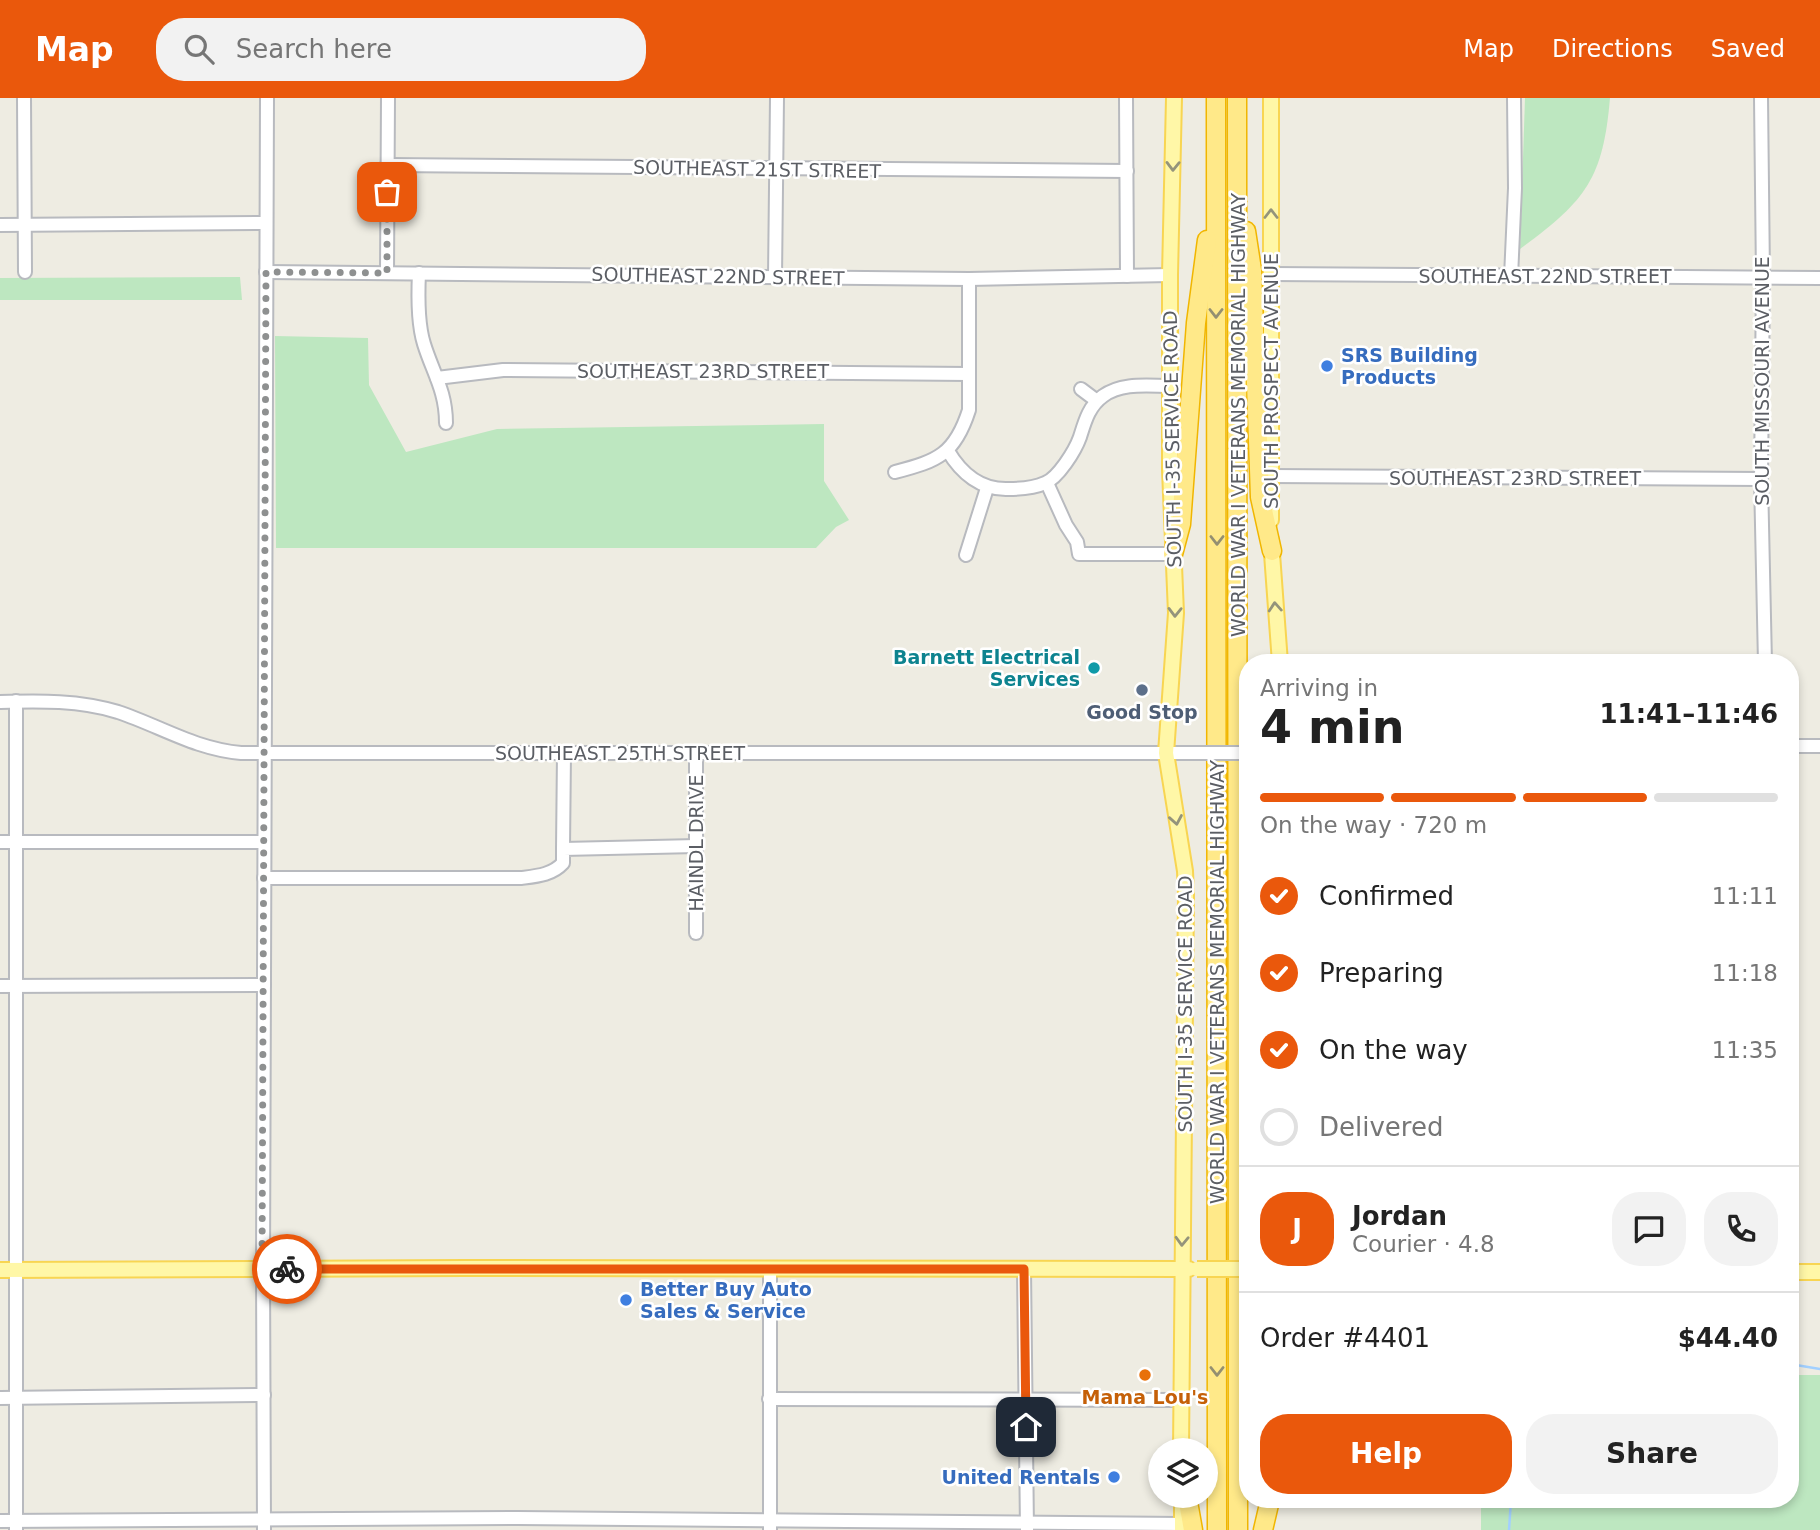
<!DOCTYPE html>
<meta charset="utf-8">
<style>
:root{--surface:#fff;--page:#f2f2f2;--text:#222;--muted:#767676;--line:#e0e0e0;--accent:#ea580c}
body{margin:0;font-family:"DejaVu Sans",sans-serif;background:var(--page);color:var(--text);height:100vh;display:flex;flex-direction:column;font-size:26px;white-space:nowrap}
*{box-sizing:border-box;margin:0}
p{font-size:23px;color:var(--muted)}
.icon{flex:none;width:38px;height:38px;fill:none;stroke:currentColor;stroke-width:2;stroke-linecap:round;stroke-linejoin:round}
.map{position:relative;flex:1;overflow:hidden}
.side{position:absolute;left:1239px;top:556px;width:560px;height:854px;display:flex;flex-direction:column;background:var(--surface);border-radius:28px;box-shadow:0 4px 10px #0003}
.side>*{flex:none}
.tools{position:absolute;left:1148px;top:1340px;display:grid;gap:14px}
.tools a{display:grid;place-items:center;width:70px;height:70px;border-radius:50%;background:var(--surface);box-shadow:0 4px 10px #0003;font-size:35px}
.pin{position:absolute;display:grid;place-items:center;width:60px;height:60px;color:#fff;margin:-30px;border-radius:14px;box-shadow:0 4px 10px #0006}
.courier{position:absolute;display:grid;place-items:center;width:70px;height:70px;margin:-35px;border:5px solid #ea580c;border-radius:50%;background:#fff;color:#222;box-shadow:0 2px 9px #0007}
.summary em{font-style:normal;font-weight:700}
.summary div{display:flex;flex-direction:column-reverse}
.summary{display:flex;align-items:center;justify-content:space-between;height:119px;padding:0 21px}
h1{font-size:46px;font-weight:700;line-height:52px}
.bar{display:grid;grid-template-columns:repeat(4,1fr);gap:10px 7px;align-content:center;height:84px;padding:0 21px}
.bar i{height:9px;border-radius:5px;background:var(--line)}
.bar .on{background:var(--accent)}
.bar p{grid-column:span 4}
.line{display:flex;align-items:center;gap:18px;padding:0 21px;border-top:2px solid var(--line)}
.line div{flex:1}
.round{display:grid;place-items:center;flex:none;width:74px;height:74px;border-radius:28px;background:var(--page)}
ol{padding:0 21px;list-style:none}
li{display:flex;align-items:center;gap:21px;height:77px}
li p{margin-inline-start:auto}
li .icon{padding:7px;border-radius:50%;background:var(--accent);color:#fff;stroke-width:4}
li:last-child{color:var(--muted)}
li i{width:38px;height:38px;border:4px solid var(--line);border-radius:50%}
.primary-button{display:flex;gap:14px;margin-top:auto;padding:14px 21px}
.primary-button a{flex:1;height:80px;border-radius:28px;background:var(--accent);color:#fff;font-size:28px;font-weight:700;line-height:80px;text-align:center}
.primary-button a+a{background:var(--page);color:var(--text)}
header{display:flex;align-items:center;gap:42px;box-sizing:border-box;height:98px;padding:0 35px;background:var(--accent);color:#fff}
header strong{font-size:33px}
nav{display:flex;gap:38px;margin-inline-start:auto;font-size:24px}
.search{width:490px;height:63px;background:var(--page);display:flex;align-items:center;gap:18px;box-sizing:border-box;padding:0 24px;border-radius:28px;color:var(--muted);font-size:26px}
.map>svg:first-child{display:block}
.green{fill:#bde7c0}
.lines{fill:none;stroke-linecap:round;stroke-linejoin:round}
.stream{stroke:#a2d0ff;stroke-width:2.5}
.minor-casing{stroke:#b8babf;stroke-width:16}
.major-casing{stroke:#f8d552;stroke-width:18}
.highway-casing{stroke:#f1b600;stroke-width:21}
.minor{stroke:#fff;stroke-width:12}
.major{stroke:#fff7a7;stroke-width:14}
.highway{stroke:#ffe989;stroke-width:18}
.minor-bridge-casing{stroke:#b8babf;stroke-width:16;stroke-linecap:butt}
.major-bridge-casing{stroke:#f8d552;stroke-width:18;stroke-linecap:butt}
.minor-bridge{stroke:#fff;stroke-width:12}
.major-bridge{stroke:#fff7a7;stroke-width:14}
.oneway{stroke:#94947b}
.oneway2{stroke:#948f71}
.done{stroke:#8e9090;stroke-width:7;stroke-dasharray:0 12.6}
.route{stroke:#ea580c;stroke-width:9}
.shop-dot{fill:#3f7fe0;stroke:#fff;stroke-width:2.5}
.culture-dot{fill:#0f9aa8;stroke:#fff;stroke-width:2.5}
.service-dot{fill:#5c6f8a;stroke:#fff;stroke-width:2.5}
.food-dot{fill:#e8710a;stroke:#fff;stroke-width:2.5}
.labels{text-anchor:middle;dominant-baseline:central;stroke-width:5;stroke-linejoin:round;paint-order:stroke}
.street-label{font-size:19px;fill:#5b5e64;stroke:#fff}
.shop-label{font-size:19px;font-weight:bold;fill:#366cbe;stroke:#fff;text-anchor:start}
.culture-label{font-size:19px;font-weight:bold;fill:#0d838f;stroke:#fff;text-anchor:end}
.service-label{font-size:19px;font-weight:bold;fill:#4e5e75;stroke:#fff}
.food-label{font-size:19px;font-weight:bold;fill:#c56008;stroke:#fff}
</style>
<header>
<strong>Map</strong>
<div class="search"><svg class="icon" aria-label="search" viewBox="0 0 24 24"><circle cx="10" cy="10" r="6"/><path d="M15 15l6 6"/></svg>Search here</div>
<nav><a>Map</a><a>Directions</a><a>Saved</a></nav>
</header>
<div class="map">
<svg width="1820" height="1432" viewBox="0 0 1820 1432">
<rect width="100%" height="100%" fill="#eeece2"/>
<g class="green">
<path d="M1525 0H1610C1603 82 1585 103 1520 151Z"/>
<polygon points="240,179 242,202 0,202 0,180"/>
<polygon points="275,238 368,240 369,287 406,354 497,331 824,326 824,383 849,422 836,429 816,450 276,450"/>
<polygon points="1790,1277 1820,1277 1820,1432 1481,1432 1481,1402 1790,1402"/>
</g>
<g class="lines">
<g class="stream">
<polyline points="1790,1266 1820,1271"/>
<polyline points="1509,1432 1511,1402"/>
</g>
<g class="minor-casing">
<g id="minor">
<polyline points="24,0 25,174"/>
<polyline points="1126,0 1127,178"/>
<polyline points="1761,0 1763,179 1761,381 1765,565"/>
<polyline points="387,67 1127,73"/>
<polyline points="0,127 266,125"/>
<polyline points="266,174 969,181 1170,177"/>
<polyline points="387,175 388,0"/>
<path d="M419 175C418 196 418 227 424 246 433 275 446 293 446 325"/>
<polyline points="1271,176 1820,180"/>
<polyline points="775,179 777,0"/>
<polyline points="1511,179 1515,90 1514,0"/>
<polyline points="437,280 503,272 969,276"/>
<polyline points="1081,291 1097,303"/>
<path d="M948 353C961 375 981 392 1008 391 1019 391 1034 390 1045 385 1058 380 1075 353 1080 339 1085 323 1089 308 1103 298 1122 284 1148 288 1171 288"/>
<path d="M895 374C938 363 955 356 969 312V181"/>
<polyline points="1269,378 1761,381"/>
<polyline points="1047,385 1066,427 1077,444 1079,456 1173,456"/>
<polyline points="966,457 987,390"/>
<path d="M0 604C40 603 79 602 118 614 160 628 195 651 241 655H1197"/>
<polyline points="1790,648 1820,648"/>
<polyline points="0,744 264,744"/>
<polyline points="563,751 564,655"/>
<path d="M264 780H521C537 778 552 777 563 765V751L697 748"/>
<polyline points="696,835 696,655"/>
<polyline points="0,888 264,887"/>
<polyline points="1024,1171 1027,1432"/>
<polyline points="0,1300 264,1297"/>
<polyline points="769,1301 1181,1302"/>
<polyline points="0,1423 518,1420 1182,1426"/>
<polyline points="16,1432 16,603"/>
<polyline points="264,1432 263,1171 267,0"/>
<polyline points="770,1432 770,1171"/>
</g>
</g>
<g class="major-casing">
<g id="major">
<path d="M1174 0 1170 177V372L1176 515 1166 655 1185 773 1186 796C1186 982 1181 1167 1181 1353"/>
<polyline points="1271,422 1271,0"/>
<polyline points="1271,442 1280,565"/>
<polyline points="0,1172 465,1170 1189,1171"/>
<polyline points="1790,1174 1820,1174"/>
<polyline points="1182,1403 1182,1432"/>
</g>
</g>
<g class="highway-casing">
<g id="highway">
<polyline points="1216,0 1217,1432"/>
<polyline points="1237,0 1238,1432"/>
<polyline points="1246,133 1252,172 1260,399 1272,453"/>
<polyline points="1173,456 1181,426 1196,225 1207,142"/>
<polyline points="1187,1398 1193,1432"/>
<polyline points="1263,1432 1270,1402"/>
</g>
</g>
<use href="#minor" class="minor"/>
<use href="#major" class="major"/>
<use href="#highway" class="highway"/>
<g class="minor-bridge-casing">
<polyline id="minor-bridge" points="1197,655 1248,655"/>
</g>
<g class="major-bridge-casing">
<polyline id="major-bridge" points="1197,1171 1248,1171"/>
</g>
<use href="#minor-bridge" class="minor-bridge"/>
<use href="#major-bridge" class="major-bridge"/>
</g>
<defs><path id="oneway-chevron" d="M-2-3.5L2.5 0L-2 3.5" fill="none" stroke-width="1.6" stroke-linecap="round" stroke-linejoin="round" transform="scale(1.75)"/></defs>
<g class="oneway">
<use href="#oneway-chevron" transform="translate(1173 68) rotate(91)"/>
<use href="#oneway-chevron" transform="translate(1271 116) rotate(-90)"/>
<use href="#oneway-chevron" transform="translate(1275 509) rotate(-94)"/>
<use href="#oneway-chevron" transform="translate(1175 514) rotate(91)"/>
<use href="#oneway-chevron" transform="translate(1176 722) rotate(80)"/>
<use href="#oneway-chevron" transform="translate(1182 1143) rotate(92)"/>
</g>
<g class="oneway2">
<use href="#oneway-chevron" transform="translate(1216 215) rotate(90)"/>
<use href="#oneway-chevron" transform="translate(1217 442) rotate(90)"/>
<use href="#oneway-chevron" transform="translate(1217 1273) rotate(90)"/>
</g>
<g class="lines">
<polyline class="done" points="287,1171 262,1171 266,174 387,175 387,94"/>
<polyline class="route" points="287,1171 1024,1171 1026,1329"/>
</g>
<g class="shop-dot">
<circle cx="1327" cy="268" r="7"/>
<circle cx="626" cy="1202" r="7"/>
<circle cx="1114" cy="1379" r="7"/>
</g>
<circle class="culture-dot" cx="1094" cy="570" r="7"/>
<circle class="service-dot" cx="1142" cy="592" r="7"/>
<circle class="food-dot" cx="1145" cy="1277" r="7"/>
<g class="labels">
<g class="street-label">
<text transform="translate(757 71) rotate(1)">SOUTHEAST 21ST STREET</text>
<text transform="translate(718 178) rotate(1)">SOUTHEAST 22ND STREET</text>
<text x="1545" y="178">SOUTHEAST 22ND STREET</text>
<text x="703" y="273">SOUTHEAST 23RD STREET</text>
<text transform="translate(1271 283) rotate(-90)">SOUTH PROSPECT AVENUE</text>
<text transform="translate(1762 283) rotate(-90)">SOUTH MISSOURI AVENUE</text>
<text transform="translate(1238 317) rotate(-90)">WORLD WAR I VETERANS MEMORIAL HIGHWAY</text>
<text transform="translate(1172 341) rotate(-91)">SOUTH I-35 SERVICE ROAD</text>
<text x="1515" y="380">SOUTHEAST 23RD STREET</text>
<text x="620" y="655">SOUTHEAST 25TH STREET</text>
<text transform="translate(696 745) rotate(-90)">HAINDL DRIVE</text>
<text transform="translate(1217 884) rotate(-90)">WORLD WAR I VETERANS MEMORIAL HIGHWAY</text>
<text transform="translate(1185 906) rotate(-90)">SOUTH I-35 SERVICE ROAD</text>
</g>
<g class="shop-label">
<text x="1341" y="257">SRS Building<tspan x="1341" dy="22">Products</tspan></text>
<text x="640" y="1191">Better Buy Auto<tspan x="640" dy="22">Sales &amp; Service</tspan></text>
<text x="1100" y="1379" text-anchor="end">United Rentals</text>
</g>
<g class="culture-label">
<text x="1080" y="559">Barnett Electrical<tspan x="1080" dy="22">Services</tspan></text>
</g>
<g class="service-label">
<text x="1142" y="614">Good Stop</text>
</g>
<g class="food-label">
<text x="1145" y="1299">Mama Lou's</text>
</g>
</g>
</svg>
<div class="tools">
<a><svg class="icon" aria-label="layers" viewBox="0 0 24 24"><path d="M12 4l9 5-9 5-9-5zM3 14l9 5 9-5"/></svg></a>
</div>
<div class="pin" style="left:387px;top:94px;background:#ea580c"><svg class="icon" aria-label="bag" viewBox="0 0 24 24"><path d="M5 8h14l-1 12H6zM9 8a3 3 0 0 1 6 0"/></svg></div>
<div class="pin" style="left:1026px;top:1329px;background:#1f2937"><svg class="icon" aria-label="home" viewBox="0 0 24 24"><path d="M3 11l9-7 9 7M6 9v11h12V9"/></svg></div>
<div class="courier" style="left:287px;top:1171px"><svg class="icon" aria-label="bike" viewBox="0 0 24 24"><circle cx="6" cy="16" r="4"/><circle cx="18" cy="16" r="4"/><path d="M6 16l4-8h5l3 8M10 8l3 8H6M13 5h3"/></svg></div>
<section class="side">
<div class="summary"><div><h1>4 min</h1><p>Arriving in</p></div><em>11:41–11:46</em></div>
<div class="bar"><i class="on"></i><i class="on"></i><i class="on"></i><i></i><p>On the way · 720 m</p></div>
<ol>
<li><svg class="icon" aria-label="check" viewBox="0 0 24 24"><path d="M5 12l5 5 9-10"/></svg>Confirmed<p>11:11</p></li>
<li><svg class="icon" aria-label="check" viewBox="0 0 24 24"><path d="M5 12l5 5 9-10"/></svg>Preparing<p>11:18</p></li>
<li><svg class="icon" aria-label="check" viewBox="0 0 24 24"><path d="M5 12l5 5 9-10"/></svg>On the way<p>11:35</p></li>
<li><i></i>Delivered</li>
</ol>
<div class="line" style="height:126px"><b class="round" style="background:var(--accent);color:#fff">J</b><div><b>Jordan</b><p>Courier · 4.8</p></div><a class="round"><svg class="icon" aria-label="chat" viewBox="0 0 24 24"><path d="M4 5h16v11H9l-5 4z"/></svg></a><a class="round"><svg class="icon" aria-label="phone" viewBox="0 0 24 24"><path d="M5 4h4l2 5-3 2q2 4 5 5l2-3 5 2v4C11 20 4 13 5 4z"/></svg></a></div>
<div class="line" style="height:91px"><div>Order #4401</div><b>$44.40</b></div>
<div class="primary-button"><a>Help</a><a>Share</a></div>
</section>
</div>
